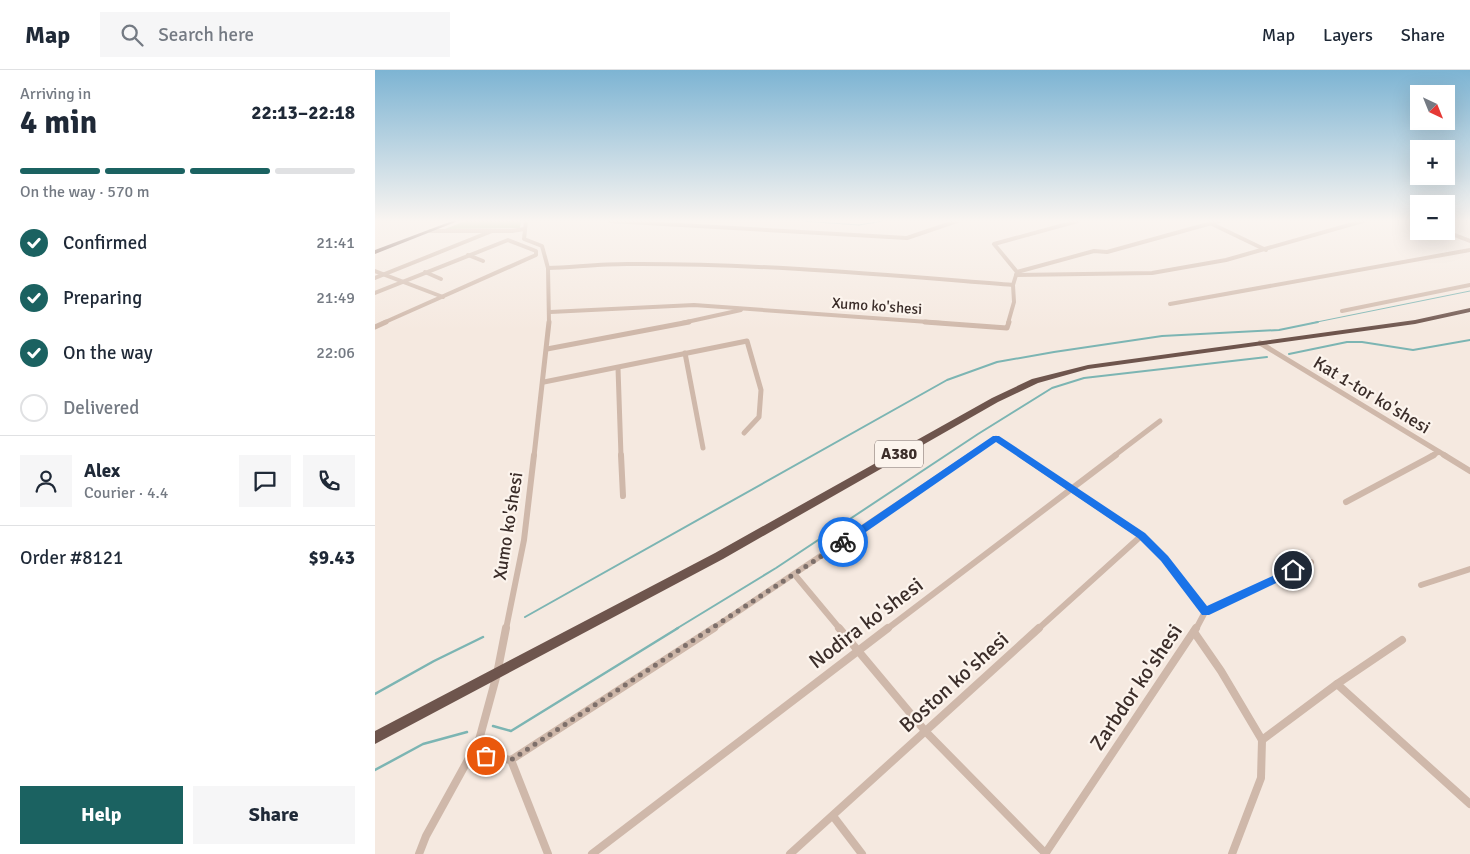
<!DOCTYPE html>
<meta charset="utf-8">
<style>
:root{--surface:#fff;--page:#f6f6f7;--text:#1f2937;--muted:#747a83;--line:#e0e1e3;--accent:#1b6261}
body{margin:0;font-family:Signika,sans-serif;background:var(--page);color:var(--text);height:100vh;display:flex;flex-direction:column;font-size:19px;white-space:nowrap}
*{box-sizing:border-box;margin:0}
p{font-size:16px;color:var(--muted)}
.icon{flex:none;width:28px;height:28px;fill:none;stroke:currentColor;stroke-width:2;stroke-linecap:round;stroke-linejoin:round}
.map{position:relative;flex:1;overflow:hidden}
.drawer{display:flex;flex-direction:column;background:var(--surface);width:375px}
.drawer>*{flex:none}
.needle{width:32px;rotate:137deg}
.controls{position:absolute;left:1035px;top:15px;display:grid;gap:10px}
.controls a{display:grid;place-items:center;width:45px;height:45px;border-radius:0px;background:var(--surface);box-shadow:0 5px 20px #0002;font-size:25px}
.pin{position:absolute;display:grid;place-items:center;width:42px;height:42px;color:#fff;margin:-21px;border:2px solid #fff;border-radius:50%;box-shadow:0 1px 5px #0007}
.courier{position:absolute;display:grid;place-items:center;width:50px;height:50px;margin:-25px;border:4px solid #1a73e8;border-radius:50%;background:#fff;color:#222;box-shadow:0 1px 6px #0007}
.overview em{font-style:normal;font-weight:700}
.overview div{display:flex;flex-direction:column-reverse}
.overview{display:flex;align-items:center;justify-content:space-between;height:85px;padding:0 20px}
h1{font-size:32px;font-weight:700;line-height:38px}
.bar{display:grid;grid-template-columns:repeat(4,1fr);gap:8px 5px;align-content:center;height:60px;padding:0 20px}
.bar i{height:6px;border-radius:4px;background:var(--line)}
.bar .on{background:var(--accent)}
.bar p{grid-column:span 4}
.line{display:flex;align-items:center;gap:12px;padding:0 20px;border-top:1px solid var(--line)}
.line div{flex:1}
.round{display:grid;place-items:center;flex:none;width:52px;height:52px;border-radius:0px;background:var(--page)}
ol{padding:0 20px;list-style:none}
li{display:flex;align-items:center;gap:15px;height:55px}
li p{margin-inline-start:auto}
li .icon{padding:5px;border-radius:50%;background:var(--accent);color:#fff;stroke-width:4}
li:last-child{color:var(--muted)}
li i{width:28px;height:28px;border:2px solid var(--line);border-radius:50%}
.primary-button{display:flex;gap:10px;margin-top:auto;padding:10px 20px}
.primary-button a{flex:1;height:58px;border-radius:0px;background:var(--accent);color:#fff;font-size:20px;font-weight:700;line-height:58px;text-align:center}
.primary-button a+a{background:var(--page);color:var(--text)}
header{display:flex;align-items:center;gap:30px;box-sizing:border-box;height:70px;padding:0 25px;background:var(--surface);border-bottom:1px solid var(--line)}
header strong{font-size:24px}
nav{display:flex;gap:28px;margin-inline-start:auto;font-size:18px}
.search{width:350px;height:45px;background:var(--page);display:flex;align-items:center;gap:12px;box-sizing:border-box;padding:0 18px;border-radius:0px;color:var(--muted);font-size:19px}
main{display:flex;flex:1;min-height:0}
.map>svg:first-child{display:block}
.green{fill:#bcc69e}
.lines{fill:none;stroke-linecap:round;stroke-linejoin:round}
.stream-far2{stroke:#7cb5b3;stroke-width:1}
.stream-far1{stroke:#7cb5b3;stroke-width:2}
.stream{stroke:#7cb5b3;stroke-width:2.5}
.minor-far3{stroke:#cfb8aa;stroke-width:4}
.minor-far2{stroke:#cfb8aa;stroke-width:5}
.minor-far1{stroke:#cfb8aa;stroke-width:6}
.minor{stroke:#cfb8aa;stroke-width:8}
.primary{fill:#7f635a;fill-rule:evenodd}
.trunk{fill:#6e554d;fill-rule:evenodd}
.route{fill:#1a73e8}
.done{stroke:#7d6f6a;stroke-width:5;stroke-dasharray:0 9}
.labels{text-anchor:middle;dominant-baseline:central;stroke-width:4.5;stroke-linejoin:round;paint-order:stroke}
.far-street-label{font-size:15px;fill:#3c2e2a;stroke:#fcf4ed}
.shield{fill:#fcf4ed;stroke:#766964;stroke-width:1}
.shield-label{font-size:16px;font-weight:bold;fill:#3c2e2a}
.street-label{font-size:18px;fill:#3c2e2a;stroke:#fcf4ed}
.near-street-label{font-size:21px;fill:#3c2e2a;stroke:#fcf4ed}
</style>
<header>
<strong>Map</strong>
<div class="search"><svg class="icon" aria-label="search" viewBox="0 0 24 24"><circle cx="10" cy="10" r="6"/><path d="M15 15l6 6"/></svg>Search here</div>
<nav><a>Map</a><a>Layers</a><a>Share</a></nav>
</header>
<main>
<section class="drawer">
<div class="overview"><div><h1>4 min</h1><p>Arriving in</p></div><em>22:13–22:18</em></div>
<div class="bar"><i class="on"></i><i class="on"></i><i class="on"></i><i></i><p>On the way · 570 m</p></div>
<ol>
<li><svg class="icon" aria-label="check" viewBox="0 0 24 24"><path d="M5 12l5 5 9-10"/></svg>Confirmed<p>21:41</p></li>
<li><svg class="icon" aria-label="check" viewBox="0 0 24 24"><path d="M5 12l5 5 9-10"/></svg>Preparing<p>21:49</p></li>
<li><svg class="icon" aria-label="check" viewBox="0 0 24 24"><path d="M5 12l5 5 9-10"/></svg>On the way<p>22:06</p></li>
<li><i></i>Delivered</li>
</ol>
<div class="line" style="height:90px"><a class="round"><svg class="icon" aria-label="person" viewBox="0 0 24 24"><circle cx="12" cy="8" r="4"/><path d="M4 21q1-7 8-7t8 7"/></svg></a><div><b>Alex</b><p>Courier · 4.4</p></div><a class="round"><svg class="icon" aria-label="chat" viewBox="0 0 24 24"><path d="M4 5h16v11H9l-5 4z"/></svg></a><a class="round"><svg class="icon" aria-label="phone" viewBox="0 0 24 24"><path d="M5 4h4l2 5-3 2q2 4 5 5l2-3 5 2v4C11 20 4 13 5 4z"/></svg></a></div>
<div class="line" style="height:65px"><div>Order #8121</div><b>$9.43</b></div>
<div class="primary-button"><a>Help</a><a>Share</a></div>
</section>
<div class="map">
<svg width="1095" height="784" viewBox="0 0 1095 784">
<rect width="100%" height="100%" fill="#f5e9e0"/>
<polygon class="green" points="90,151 146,151 145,158 70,159"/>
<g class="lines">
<g class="stream-far2">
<polyline points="427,151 484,155 508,151"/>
<polyline points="937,253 1095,221"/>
</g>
<g class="stream-far1">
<polyline points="914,284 972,272 987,272 1038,280 1095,270"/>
<polyline points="150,547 572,310 622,292 679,282 787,266 904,260 943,252"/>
<polyline points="301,559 401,498 603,364 677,318 709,308 892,287"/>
</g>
<g class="stream">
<polyline points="0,624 59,591 108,567"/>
<polyline points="118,656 136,661 303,558"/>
<polyline points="0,700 48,674 92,662"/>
</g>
<g class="minor-far3">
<polyline points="151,151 149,169 167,176 173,198 174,253"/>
<polyline points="235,151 532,168 582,151"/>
<polyline points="835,153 891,180"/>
<polyline points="55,161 137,161 149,159"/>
<polyline points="1069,161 1095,171"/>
<polyline points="93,185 108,191"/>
<path d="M173 198C199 197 226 194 252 194 381 193 510 205 638 215"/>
<polyline points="0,201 68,227"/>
<polyline points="50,202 66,209"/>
<polyline points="642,202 719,181 732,182 844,151"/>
<polyline points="641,205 777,203 851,190 988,151"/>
<polyline points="0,208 117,161"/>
<polyline points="0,223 133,170 161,181 161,185 8,253"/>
<polyline points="795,234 1095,180"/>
<polyline points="967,241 1095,215"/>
<polyline points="175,242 319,235 567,253"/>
<polyline points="307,253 366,240"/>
<polyline points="633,253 639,232 638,215 642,202 619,174 703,151"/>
</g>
<g class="minor-far2">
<polyline points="550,252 632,258 634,252"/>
<polyline points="0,257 11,252"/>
<polyline points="885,273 1071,386"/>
<polyline points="172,279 314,252"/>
<polyline points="310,283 328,378"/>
<polyline points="243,298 246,386"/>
<polyline points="169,312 372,271 386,320 384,347 369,363"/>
<polyline points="159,386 174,252"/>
<polyline points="594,386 621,368 648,386"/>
<polyline points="739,386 785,351"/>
<polyline points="1056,386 1064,382"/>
</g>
<g class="minor-far1">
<polyline points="246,385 248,426"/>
<polyline points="646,385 766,466 789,488 830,542"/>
<polyline points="1069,385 1095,401"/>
<polyline points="971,432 1059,385"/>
<polyline points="420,505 465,559"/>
<polyline points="1046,515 1095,499"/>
<polyline points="131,559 149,470 159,385"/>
<polyline points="337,559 596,385"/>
<polyline points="512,559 741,385"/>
<polyline points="663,559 766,466"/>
<polyline points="821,559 830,542 936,492"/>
</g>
<g class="minor">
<polyline points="464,558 551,662 671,784"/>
<polyline points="819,562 846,601 887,670"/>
<polyline points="962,614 1095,734"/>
<polyline points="104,670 111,686 136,690 339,558"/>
<polyline points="887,670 962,614 1027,570"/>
<polyline points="136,690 173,784"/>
<polyline points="458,746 487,784"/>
<polyline points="44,784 51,766 104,670 122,604 131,558"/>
<polyline points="217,784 513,558"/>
<polyline points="415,784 664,558"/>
<polyline points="670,784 821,558"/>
<polyline points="857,784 886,708 887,670"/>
</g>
<polygon class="primary" points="77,151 83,151 0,184 0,180"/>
<polygon class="trunk" points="1095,238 1095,242 1040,254 713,299 663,313 623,332 348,489 0,674 0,661 340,483 617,328 657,309 713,295 1040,250"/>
</g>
<linearGradient id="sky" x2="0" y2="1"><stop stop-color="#7db4d3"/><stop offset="0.58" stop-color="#faf5f1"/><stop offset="1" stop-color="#faf5f1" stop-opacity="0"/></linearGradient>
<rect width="1095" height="260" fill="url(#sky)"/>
<polygon class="route" points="618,366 624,366 770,463 793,486 832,536 915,498 922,498 923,500 922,503 834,545 827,545 786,491 763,468 621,372 472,475 465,475 465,470"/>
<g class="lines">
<polyline class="done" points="111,686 136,690 468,472"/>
</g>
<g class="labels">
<g class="far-street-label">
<text transform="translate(502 236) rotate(4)">Xumo ko'shesi</text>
</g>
<rect class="shield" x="500" y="370.5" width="48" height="27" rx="4"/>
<g class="shield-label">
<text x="524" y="384">A380</text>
</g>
<g class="street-label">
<text transform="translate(997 325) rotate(31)">Kat 1-tor ko'shesi</text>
<text transform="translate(133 456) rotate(-81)">Xumo ko'shesi</text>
</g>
<g class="near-street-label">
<text transform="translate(491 553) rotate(-37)">Nodira ko'shesi</text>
<text transform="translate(579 612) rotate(-42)">Boston ko'shesi</text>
<text transform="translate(761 617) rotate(-56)">Zarbdor ko'shesi</text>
</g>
</g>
</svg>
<div class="controls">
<a><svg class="needle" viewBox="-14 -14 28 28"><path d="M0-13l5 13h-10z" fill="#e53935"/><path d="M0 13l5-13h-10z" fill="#747a83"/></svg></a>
<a>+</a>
<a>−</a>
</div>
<div class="pin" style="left:111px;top:686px;background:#ea580c"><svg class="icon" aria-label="bag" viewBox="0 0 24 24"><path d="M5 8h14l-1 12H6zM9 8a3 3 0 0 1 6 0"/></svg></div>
<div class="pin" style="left:918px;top:500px;background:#1f2937"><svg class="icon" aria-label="home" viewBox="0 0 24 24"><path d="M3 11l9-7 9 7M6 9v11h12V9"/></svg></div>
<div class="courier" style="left:468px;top:472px"><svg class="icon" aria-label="bike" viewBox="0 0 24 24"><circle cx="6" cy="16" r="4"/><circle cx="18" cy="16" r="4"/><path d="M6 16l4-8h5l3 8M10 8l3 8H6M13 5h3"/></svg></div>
</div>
</main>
